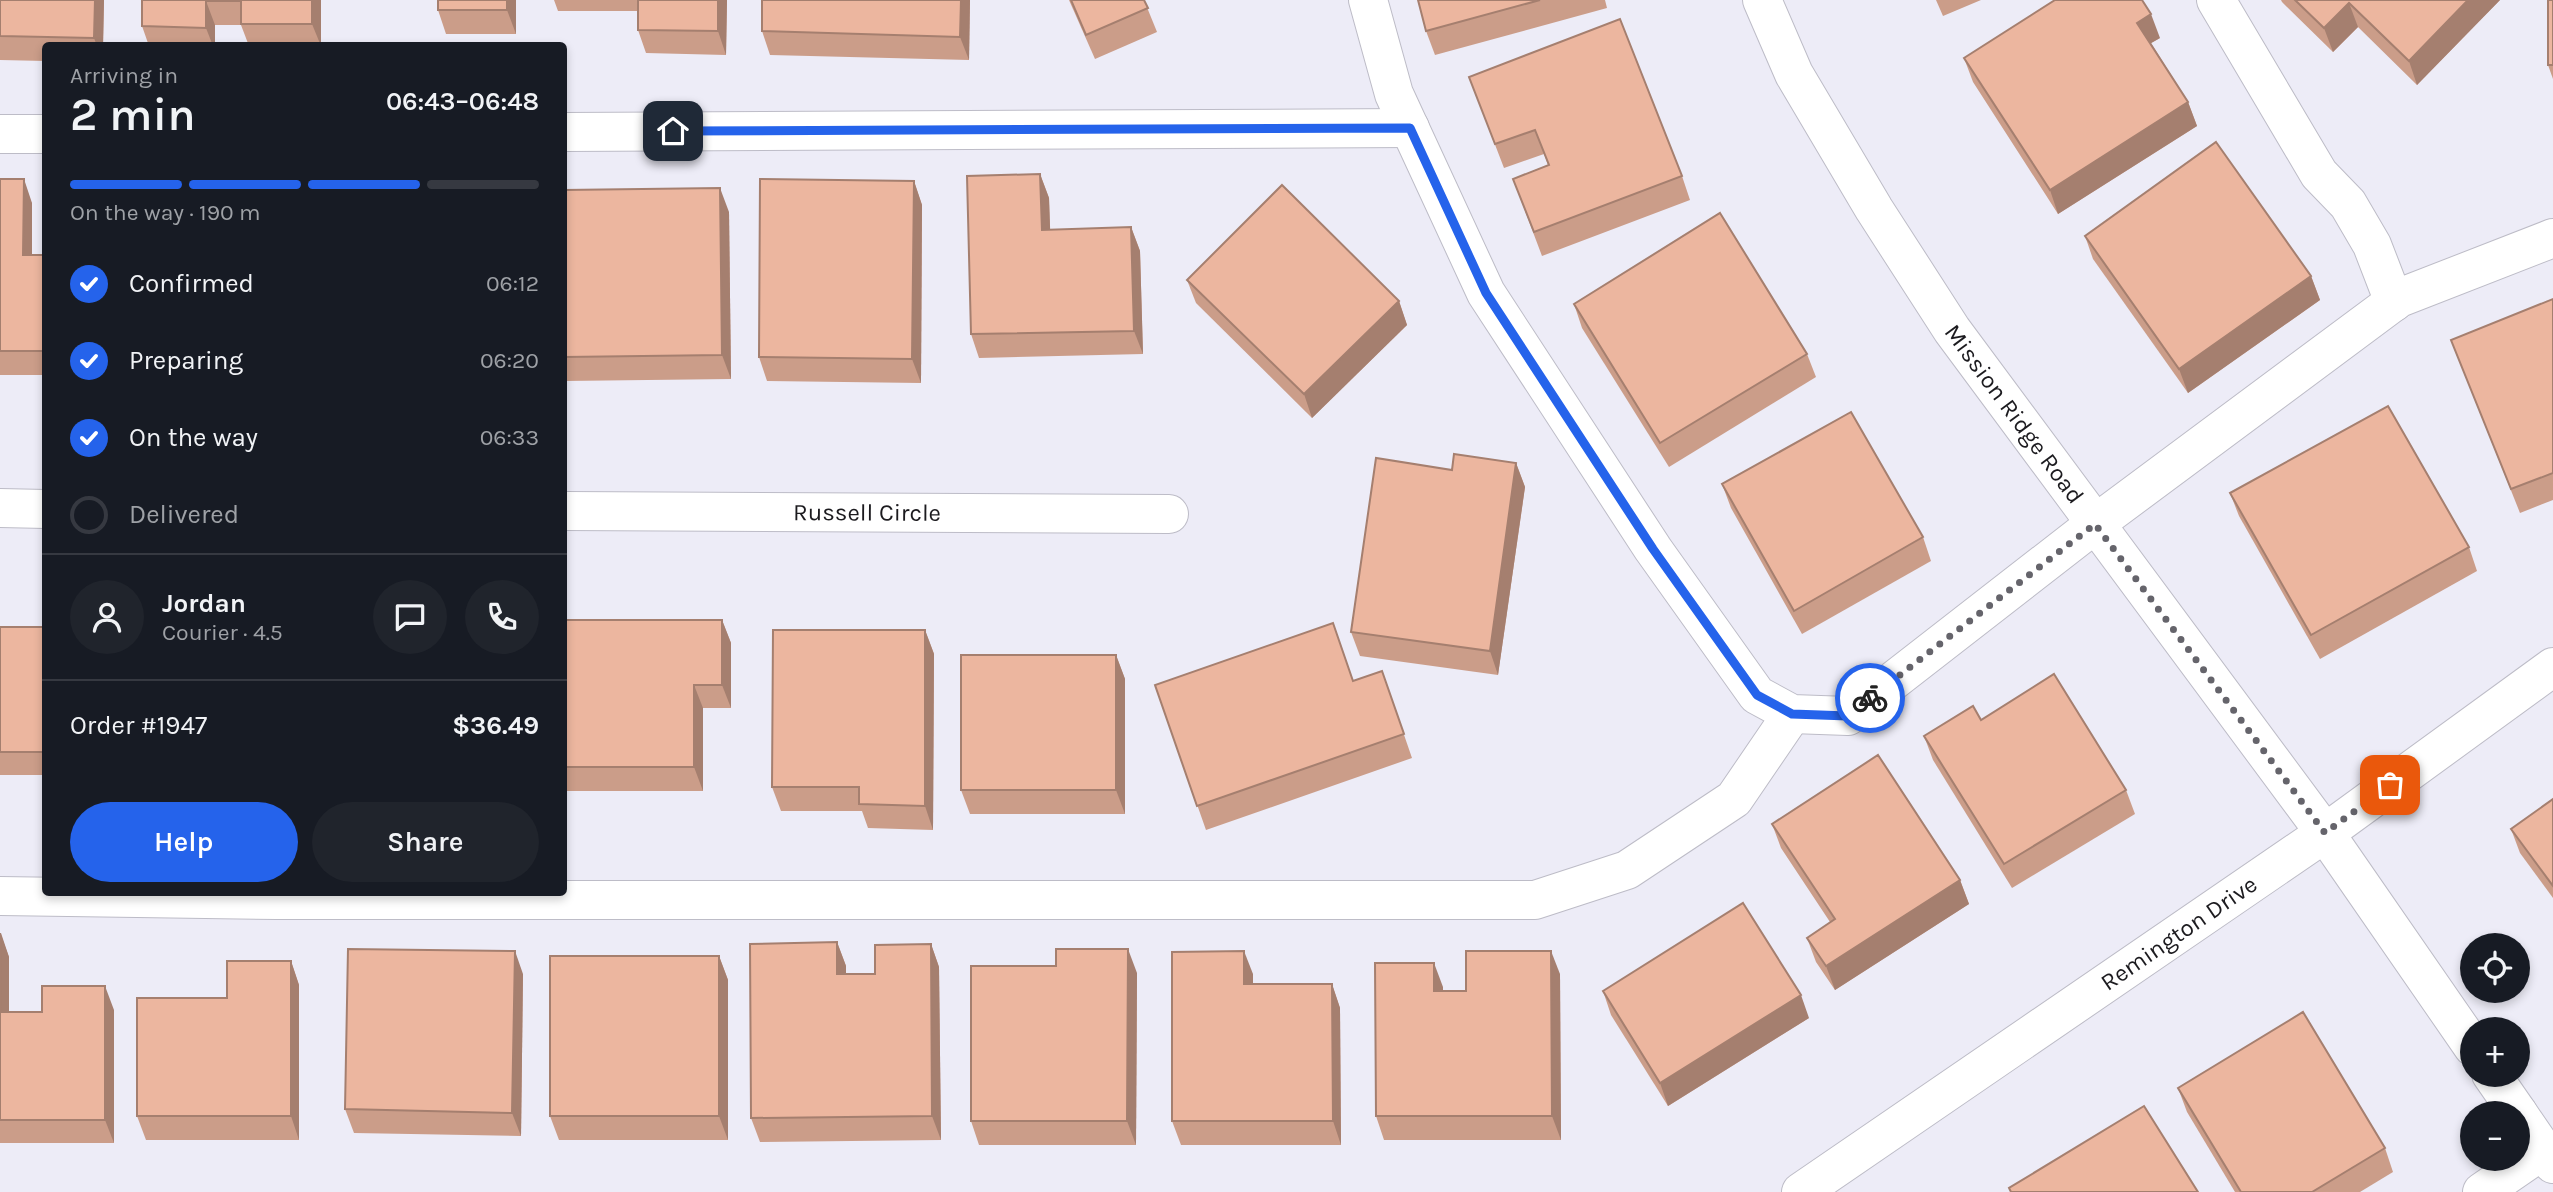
<!DOCTYPE html>
<meta charset="utf-8">
<style>
:root{--surface:#171b24;--page:#20242c;--text:#f1f3f6;--muted:#9ea1a6;--line:#363941;--accent:#2563eb}
body{margin:0;font-family:Karla,sans-serif;background:var(--page);color:var(--text);height:100vh;display:flex;flex-direction:column;font-size:26px;white-space:nowrap}
*{box-sizing:border-box;margin:0}
p{font-size:23px;color:var(--muted)}
.icon{flex:none;width:38px;height:38px;fill:none;stroke:currentColor;stroke-width:2;stroke-linecap:round;stroke-linejoin:round}
.map{position:relative;flex:1;overflow:hidden}
.drawer{position:absolute;left:42px;top:42px;width:525px;height:854px;display:flex;flex-direction:column;background:var(--surface);border-radius:7px;box-shadow:0 4px 10px #0003}
.drawer>*{flex:none}
.fabs{position:absolute;left:2460px;top:933px;display:grid;gap:14px}
.fabs a{display:grid;place-items:center;width:70px;height:70px;border-radius:50%;background:var(--surface);box-shadow:0 4px 10px #0003;font-size:35px}
.pin{position:absolute;display:grid;place-items:center;width:60px;height:60px;color:#fff;margin:-30px;border-radius:14px;box-shadow:0 4px 10px #0006}
.courier{position:absolute;display:grid;place-items:center;width:70px;height:70px;margin:-35px;border:5px solid #2563eb;border-radius:50%;background:#fff;color:#222;box-shadow:0 2px 9px #0007}
.overview em{font-style:normal;font-weight:600}
.overview div{display:flex;flex-direction:column-reverse}
.overview{display:flex;align-items:center;justify-content:space-between;height:119px;padding:0 28px}
h1{font-size:46px;font-weight:600;line-height:52px}
.bar{display:grid;grid-template-columns:repeat(4,1fr);gap:10px 7px;align-content:center;height:84px;padding:0 28px}
.bar i{height:9px;border-radius:5px;background:var(--line)}
.bar .active{background:var(--accent)}
.bar p{grid-column:span 4}
.line{display:flex;align-items:center;gap:18px;padding:0 28px;border-top:2px solid var(--line)}
.line div{flex:1}
.round{display:grid;place-items:center;flex:none;width:74px;height:74px;border-radius:37px;background:var(--page)}
ol{padding:0 28px;list-style:none}
li{display:flex;align-items:center;gap:21px;height:77px}
li p{margin-inline-start:auto}
li .icon{padding:7px;border-radius:50%;background:var(--accent);color:#fff;stroke-width:4}
li:last-child{color:var(--muted)}
li i{width:38px;height:38px;border:4px solid var(--line);border-radius:50%}
.button{display:flex;gap:14px;margin-top:auto;padding:14px 28px}
.button a{flex:1;height:80px;border-radius:42px;background:var(--accent);color:#fff;font-size:28px;font-weight:600;line-height:80px;text-align:center}
.button a+a{background:var(--page);color:var(--text)}
.map>svg:first-child{display:block}
.lines{fill:none;stroke-linecap:round;stroke-linejoin:round}
.minor-casing{stroke:#bdbcc7;stroke-width:40}
.minor{stroke:#fff;stroke-width:38}
.wall{fill:#cb9d89}
.shaded-wall{fill:#a57f6f}
.building{fill:#ecb69f;stroke:#a57f6f;stroke-width:2}
.done{stroke:#65646b;stroke-width:7;stroke-dasharray:0 12.6}
.route{stroke:#2563eb;stroke-width:9}
.labels{text-anchor:middle;dominant-baseline:central;stroke-width:5;stroke-linejoin:round;paint-order:stroke}
.street-label{font-size:24px;fill:#1c1b1f;stroke:#fafafe}
</style>
<div class="map">
<svg width="2553" height="1192" viewBox="0 0 2553 1192">
<rect width="100%" height="100%" fill="#edecf7"/>
<g class="lines">
<g class="minor-casing">
<g id="minor">
<polyline points="1368,0 1394,94 1486,293 1653,549 1757,695 1792,714 1848,716 2095,524 2399,298 2553,238"/>
<path id="s1" d="M1762 0 1794 74 1874 209 1952 330 2325 833 2473 1047"/>
<polyline points="2216,0 2319,174 2348,204 2372,245 2394,302"/>
<polyline points="564,132 1410,128"/>
<polyline points="0,134 46,134"/>
<polyline points="0,508 46,509"/>
<path id="s2" d="M564 511 1169 514"/>
<polyline points="0,896 277,900 1535,900 1627,870 1734,799 1792,714"/>
<polyline points="2491,1074 2518,1113"/>
<polyline points="2518,1113 2553,1164"/>
<path id="s3" d="M1801 1192 2325 833 2553 667"/>
<polyline points="2482,1192 2543,1150"/>
</g>
</g>
<use href="#minor" class="minor"/>
</g>
<g class="wall">
<polygon points="0,0 104,0 103,46 46,46 46,61 0,60"/>
<polygon points="142,0 321,0 321,46 249,46 241,25 215,25 215,46 149,46 142,26"/>
<polygon points="516,0 516,34 446,34 438,10"/>
<polygon points="554,0 727,0 726,55 646,53 638,30 638,11 558,11"/>
<polygon points="970,0 969,60 770,55 762,31"/>
<polygon points="1069,0 1144,0 1157,32 1095,59"/>
<polygon points="1418,0 1605,0 1607,8 1435,55 1426,31"/>
<polygon points="1936,0 1981,0 1943,16"/>
<polygon points="2281,0 2500,0 2417,85 2358,27 2333,52 2282,2"/>
<polygon points="2553,0 2553,79 2548,65"/>
<polygon points="2160,38 2151,43 2188,102 2197,126 2058,214 1973,82 1964,58"/>
<polygon points="1469,77 1682,176 1690,200 1542,256 1513,179 1548,165 1544,154 1504,168"/>
<polygon points="1040,174 1049,198 1050,230 1131,227 1140,251 1143,354 979,358 971,334"/>
<polygon points="0,179 32,203 32,255 46,255 46,375 0,375"/>
<polygon points="914,181 922,205 921,383 767,381 759,357"/>
<polygon points="564,190 729,212 731,379 564,381"/>
<polygon points="2085,236 2311,276 2320,300 2188,393 2093,259"/>
<polygon points="1187,280 1399,301 1407,325 1312,418 1196,303"/>
<polygon points="2553,299 2553,500 2520,513 2451,340"/>
<polygon points="1574,304 1807,354 1816,377 1669,467 1582,328"/>
<polygon points="1516,463 1525,487 1498,675 1360,656 1351,632"/>
<polygon points="1722,484 1923,537 1931,561 1802,634 1731,508"/>
<polygon points="2230,493 2469,547 2477,571 2320,659 2239,516"/>
<polygon points="564,620 722,620 731,643 731,708 703,708 703,791 564,791"/>
<rect x="0" y="627" width="46" height="148"/>
<polygon points="925,630 934,654 933,830 868,828 862,811 781,811 772,787"/>
<polygon points="1116,655 1125,679 1125,814 970,814 961,790"/>
<polygon points="1382,671 1412,758 1206,830 1155,685 1353,681"/>
<polygon points="1981,720 2126,790 2135,814 2012,888 1933,760 1924,736"/>
<polygon points="2553,799 2553,898 2520,853 2511,829"/>
<polygon points="1772,824 1960,880 1969,904 1835,990 1816,962 1807,938 1830,922 1781,848"/>
<polygon points="0,933 9,957 9,1012 114,1010 114,1143 0,1143"/>
<polygon points="837,942 846,966 846,974 875,974 931,944 939,967 941,1140 760,1142 751,1118"/>
<polygon points="719,956 728,980 728,1140 559,1140 550,1116"/>
<polygon points="291,961 299,985 299,1140 146,1140 137,1116"/>
<polygon points="1137,973 1136,1145 979,1145 971,1121"/>
<polygon points="523,974 521,1136 354,1133 345,1109"/>
<polygon points="1253,974 1253,984 1332,984 1340,1008 1341,1145 1181,1145 1172,1121"/>
<polygon points="1560,974 1561,1140 1384,1140 1376,1116 1443,987 1443,991 1466,991"/>
<polygon points="1603,991 1809,1018 1668,1106 1611,1015"/>
<polygon points="2178,1088 2385,1148 2393,1172 2360,1192 2235,1192 2187,1112"/>
</g>
<g class="shaded-wall">
<polygon points="95,0 104,0 103,46 97,46 94,38"/>
<polygon points="312,0 321,0 321,46 312,24"/>
<polygon points="507,0 516,0 516,34 507,10"/>
<polygon points="718,0 727,0 726,55 718,31"/>
<polygon points="961,0 970,0 969,60 960,37"/>
<polygon points="2468,0 2500,0 2417,85 2409,61"/>
<polygon points="206,1 215,25 215,46 213,46 206,28"/>
<polygon points="2349,3 2358,27 2333,52 2324,28"/>
<polygon points="2151,14 2160,38 2146,46 2137,23"/>
<polygon points="2188,102 2197,126 2058,214 2050,190"/>
<polygon points="1040,174 1049,198 1051,254 1042,230"/>
<polygon points="24,179 32,203 32,279 23,255"/>
<polygon points="914,181 922,205 921,383 912,359"/>
<polygon points="720,188 729,212 731,379 722,355"/>
<polygon points="1131,227 1140,251 1143,354 1134,331"/>
<polygon points="2311,276 2320,300 2188,393 2179,369"/>
<polygon points="1399,301 1407,325 1312,418 1304,394"/>
<polygon points="1516,463 1525,487 1498,675 1490,651"/>
<polygon points="722,620 731,643 731,708 722,685"/>
<polygon points="925,630 934,654 933,830 925,806"/>
<polygon points="1116,655 1125,679 1125,814 1116,790"/>
<polygon points="694,685 703,708 703,791 694,767"/>
<polygon points="1960,880 1969,904 1835,990 1826,966"/>
<polygon points="1,933 9,957 9,1036 1,1012"/>
<polygon points="837,942 846,966 846,997 837,974"/>
<polygon points="931,944 939,967 941,1140 932,1116"/>
<polygon points="1128,949 1137,973 1136,1145 1127,1121"/>
<polygon points="515,951 523,974 521,1136 512,1113"/>
<polygon points="1244,951 1253,974 1253,1008 1244,984"/>
<polygon points="1551,951 1560,974 1561,1140 1552,1116"/>
<polygon points="719,956 728,980 728,1140 719,1116"/>
<polygon points="291,961 299,985 299,1140 291,1116"/>
<polygon points="1434,963 1443,987 1443,1015 1434,991"/>
<polygon points="1332,984 1340,1008 1341,1145 1333,1121"/>
<polygon points="105,986 114,1010 114,1143 105,1120"/>
<polygon points="1801,995 1809,1018 1668,1106 1660,1083"/>
</g>
<g class="building">
<polygon points="0,0 95,0 94,38 0,36"/>
<polygon points="142,0 312,0 312,24 241,24 241,1 206,1 206,28 142,26"/>
<rect x="438" y="0" width="69" height="10"/>
<polygon points="638,0 718,0 718,31 638,30"/>
<polygon points="762,0 961,0 960,37 762,31"/>
<polygon points="1071,0 1144,0 1148,8 1086,35"/>
<polygon points="1418,0 1540,0 1426,31"/>
<polygon points="2055,0 2142,0 2151,14 2137,23 2188,102 2050,190 1964,58"/>
<polygon points="2295,0 2468,0 2409,61 2349,3 2324,28"/>
<rect x="2548" y="0" width="5" height="65"/>
<polygon points="1620,19 1682,176 1534,232 1513,179 1549,165 1535,130 1495,144 1469,77"/>
<polygon points="2216,142 2311,276 2179,369 2085,236"/>
<polygon points="1040,174 1042,230 1131,227 1134,331 971,334 967,176"/>
<polygon points="0,179 24,179 23,255 46,255 46,351 0,351"/>
<polygon points="760,179 914,181 912,359 759,357"/>
<polygon points="1282,185 1399,301 1304,394 1187,280"/>
<polygon points="720,188 722,355 564,357 564,190"/>
<polygon points="1720,213 1807,354 1660,443 1574,304"/>
<polygon points="2553,299 2553,473 2511,489 2451,340"/>
<polygon points="2388,406 2469,547 2311,635 2230,493"/>
<polygon points="1851,412 1923,537 1794,611 1722,484"/>
<polygon points="1454,454 1516,463 1490,651 1351,632 1376,458 1452,470"/>
<polygon points="564,620 722,620 722,685 694,685 694,767 564,767"/>
<polygon points="1333,623 1353,681 1382,671 1404,734 1197,806 1155,685"/>
<rect x="0" y="627" width="46" height="125"/>
<polygon points="773,630 925,630 925,806 859,804 859,787 772,787"/>
<rect x="961" y="655" width="155" height="135"/>
<polygon points="2054,674 2126,790 2004,864 1924,736 1973,706 1981,720"/>
<polygon points="1878,755 1960,880 1826,966 1807,938 1835,919 1772,824"/>
<polygon points="2553,799 2553,886 2511,829"/>
<polygon points="1743,903 1801,995 1660,1083 1603,991"/>
<polygon points="0,933 1,1012 42,1012 42,986 105,986 105,1120 0,1120"/>
<polygon points="837,942 837,974 875,974 875,945 931,944 932,1116 751,1118 750,944"/>
<polygon points="348,949 515,951 512,1113 345,1109"/>
<polygon points="1056,949 1128,949 1127,1121 971,1121 971,966 1056,966"/>
<polygon points="1244,951 1244,984 1332,984 1333,1121 1172,1121 1172,952"/>
<polygon points="1466,951 1551,951 1552,1116 1376,1116 1375,963 1434,963 1434,991 1466,991"/>
<rect x="550" y="956" width="169" height="160"/>
<polygon points="227,961 291,961 291,1116 137,1116 137,998 227,998"/>
<polygon points="2303,1012 2385,1148 2312,1192 2241,1192 2178,1088"/>
<polygon points="2144,1106 2198,1192 2011,1192 2009,1188"/>
</g>
<g class="lines">
<polyline class="done" points="1870,698 2095,524 2325,833 2390,785"/>
<polyline class="route" points="673,131 1410,128 1486,293 1653,549 1757,695 1792,714 1848,716 1870,698"/>
</g>
<g class="labels">
<g class="street-label">
<text stroke="none"><textPath href="#s1" startOffset="486">Mission Ridge Road</textPath></text>
<text stroke="none"><textPath href="#s2" startOffset="303">Russell Circle</textPath></text>
<text stroke="none"><textPath href="#s3" startOffset="458">Remington Drive</textPath></text>
</g>
</g>
</svg>
<div class="fabs">
<a><svg class="icon" aria-label="locate" viewBox="0 0 24 24"><circle cx="12" cy="12" r="6"/><path d="M12 2v4M12 18v4M2 12h4M18 12h4"/></svg></a>
<a>+</a>
<a>−</a>
</div>
<div class="pin" style="left:2390px;top:785px;background:#ea580c"><svg class="icon" aria-label="bag" viewBox="0 0 24 24"><path d="M5 8h14l-1 12H6zM9 8a3 3 0 0 1 6 0"/></svg></div>
<div class="pin" style="left:673px;top:131px;background:#1f2937"><svg class="icon" aria-label="home" viewBox="0 0 24 24"><path d="M3 11l9-7 9 7M6 9v11h12V9"/></svg></div>
<div class="courier" style="left:1870px;top:698px"><svg class="icon" aria-label="bike" viewBox="0 0 24 24"><circle cx="6" cy="16" r="4"/><circle cx="18" cy="16" r="4"/><path d="M6 16l4-8h5l3 8M10 8l3 8H6M13 5h3"/></svg></div>
<section class="drawer">
<div class="overview"><div><h1>2 min</h1><p>Arriving in</p></div><em>06:43–06:48</em></div>
<div class="bar"><i class="active"></i><i class="active"></i><i class="active"></i><i></i><p>On the way · 190 m</p></div>
<ol>
<li><svg class="icon" aria-label="check" viewBox="0 0 24 24"><path d="M5 12l5 5 9-10"/></svg>Confirmed<p>06:12</p></li>
<li><svg class="icon" aria-label="check" viewBox="0 0 24 24"><path d="M5 12l5 5 9-10"/></svg>Preparing<p>06:20</p></li>
<li><svg class="icon" aria-label="check" viewBox="0 0 24 24"><path d="M5 12l5 5 9-10"/></svg>On the way<p>06:33</p></li>
<li><i></i>Delivered</li>
</ol>
<div class="line" style="height:126px"><a class="round"><svg class="icon" aria-label="person" viewBox="0 0 24 24"><circle cx="12" cy="8" r="4"/><path d="M4 21q1-7 8-7t8 7"/></svg></a><div><b>Jordan</b><p>Courier · 4.5</p></div><a class="round"><svg class="icon" aria-label="chat" viewBox="0 0 24 24"><path d="M4 5h16v11H9l-5 4z"/></svg></a><a class="round"><svg class="icon" aria-label="phone" viewBox="0 0 24 24"><path d="M5 4h4l2 5-3 2q2 4 5 5l2-3 5 2v4C11 20 4 13 5 4z"/></svg></a></div>
<div class="line" style="height:91px"><div>Order #1947</div><b>$36.49</b></div>
<div class="button"><a>Help</a><a>Share</a></div>
</section>
</div>
